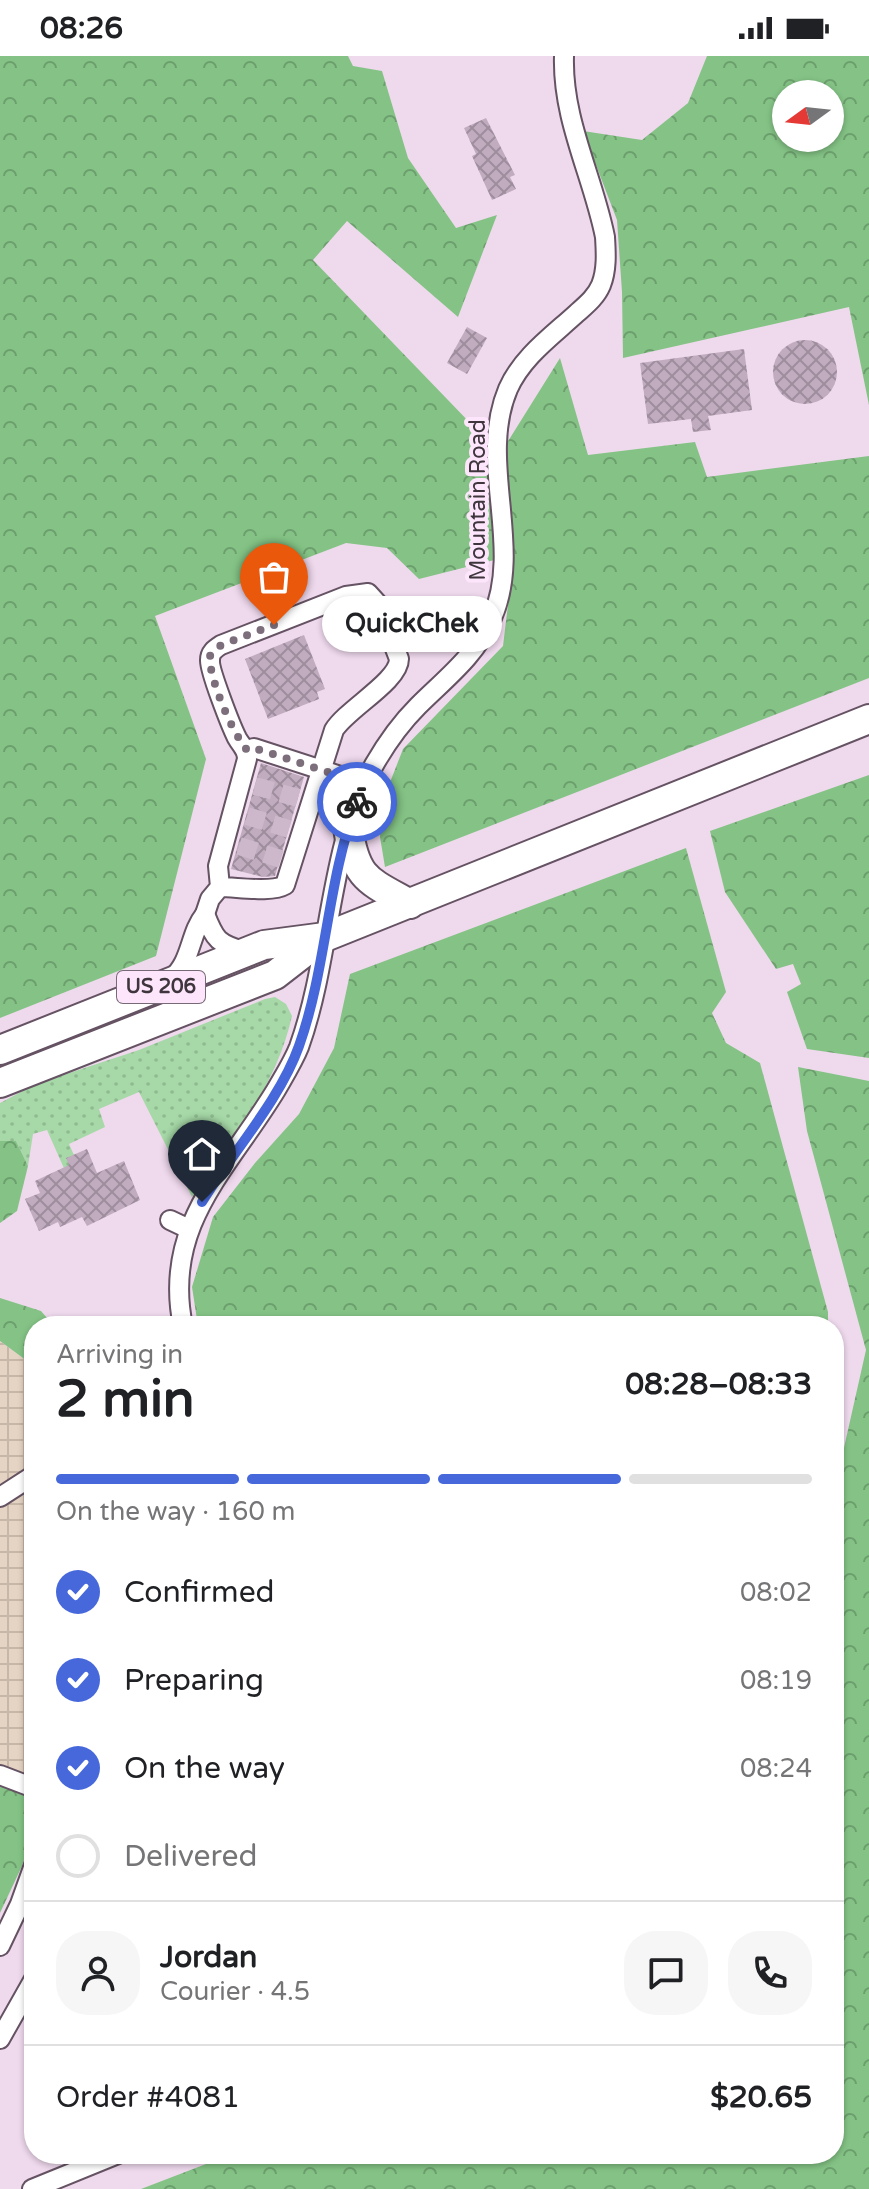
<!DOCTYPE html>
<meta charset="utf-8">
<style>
:root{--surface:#fff;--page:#f6f6f6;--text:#202124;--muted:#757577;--line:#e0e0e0;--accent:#4668db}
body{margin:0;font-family:"Varela Round",sans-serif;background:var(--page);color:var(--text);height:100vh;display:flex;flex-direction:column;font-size:30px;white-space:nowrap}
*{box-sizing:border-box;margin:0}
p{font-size:26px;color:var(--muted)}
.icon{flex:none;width:44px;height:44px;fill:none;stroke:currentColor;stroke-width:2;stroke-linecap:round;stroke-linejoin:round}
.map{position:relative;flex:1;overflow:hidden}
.sheet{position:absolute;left:24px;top:1260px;width:820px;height:848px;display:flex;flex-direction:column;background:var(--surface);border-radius:32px;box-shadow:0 2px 6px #0004}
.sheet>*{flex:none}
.needle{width:52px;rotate:255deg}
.fabs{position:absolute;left:772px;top:24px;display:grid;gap:16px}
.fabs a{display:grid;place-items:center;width:72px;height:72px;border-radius:50%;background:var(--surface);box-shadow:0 2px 6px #0004;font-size:40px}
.pin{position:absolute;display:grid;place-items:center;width:68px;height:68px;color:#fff;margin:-82px -34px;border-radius:50% 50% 50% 0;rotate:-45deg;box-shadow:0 0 8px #0007}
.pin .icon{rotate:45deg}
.courier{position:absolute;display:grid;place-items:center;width:80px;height:80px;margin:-40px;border:6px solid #4668db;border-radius:50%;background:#fff;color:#222;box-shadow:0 2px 10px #0007}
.bubble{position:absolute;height:56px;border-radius:28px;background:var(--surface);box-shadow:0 2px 6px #0004;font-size:26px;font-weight:700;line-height:56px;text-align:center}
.head em{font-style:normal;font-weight:700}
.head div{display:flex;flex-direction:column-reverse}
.head{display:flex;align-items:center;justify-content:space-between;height:136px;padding:0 32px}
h1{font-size:52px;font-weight:700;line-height:60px}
.bar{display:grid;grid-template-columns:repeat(4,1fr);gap:12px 8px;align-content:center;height:96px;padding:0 32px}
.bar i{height:10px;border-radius:6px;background:var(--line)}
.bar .current{background:var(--accent)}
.bar p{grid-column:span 4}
.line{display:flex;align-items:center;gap:20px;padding:0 32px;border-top:2px solid var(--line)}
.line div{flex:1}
.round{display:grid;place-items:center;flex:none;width:84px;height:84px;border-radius:32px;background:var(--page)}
ol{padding:0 32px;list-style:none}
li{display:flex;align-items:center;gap:24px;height:88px}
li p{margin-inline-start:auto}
li .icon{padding:8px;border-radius:50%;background:var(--accent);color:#fff;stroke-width:4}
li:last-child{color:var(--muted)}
li i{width:44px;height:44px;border:4px solid var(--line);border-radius:50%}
.status{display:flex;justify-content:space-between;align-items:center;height:56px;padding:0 40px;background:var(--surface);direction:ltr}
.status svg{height:22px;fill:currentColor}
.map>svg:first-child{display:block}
.industrial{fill:url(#industrial-grid)}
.grass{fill:url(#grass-dots)}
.forest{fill:url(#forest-crowns);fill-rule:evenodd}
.building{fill:url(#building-cross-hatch)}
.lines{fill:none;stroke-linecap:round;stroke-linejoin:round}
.minor-tunnel{stroke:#ccb8ca;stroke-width:18;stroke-dasharray:18 9;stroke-linecap:butt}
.minor-casing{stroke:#655263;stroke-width:22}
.highway-casing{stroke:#655263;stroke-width:32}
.minor{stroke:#fff;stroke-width:18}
.highway{stroke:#fff;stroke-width:28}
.done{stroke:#7c6e7b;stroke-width:8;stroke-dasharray:0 14.4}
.route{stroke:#4668db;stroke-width:10}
.labels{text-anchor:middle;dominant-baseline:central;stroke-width:8;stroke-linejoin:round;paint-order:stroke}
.shield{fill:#fde6fb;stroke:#776a76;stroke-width:2}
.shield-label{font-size:20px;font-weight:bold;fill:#3e353d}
.street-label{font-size:22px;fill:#3e353d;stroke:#fde6fb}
</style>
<div class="status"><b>08:26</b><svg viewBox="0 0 49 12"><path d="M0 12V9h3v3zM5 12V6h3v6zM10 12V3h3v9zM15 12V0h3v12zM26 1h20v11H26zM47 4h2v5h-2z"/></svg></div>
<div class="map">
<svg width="869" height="2133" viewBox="0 0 869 2133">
<defs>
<pattern id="industrial-grid" width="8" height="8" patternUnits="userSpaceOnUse" patternTransform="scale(2)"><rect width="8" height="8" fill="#e5d4c3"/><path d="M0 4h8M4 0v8" fill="none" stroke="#c6b7a8"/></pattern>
<pattern id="grass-dots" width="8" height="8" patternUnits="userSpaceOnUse" patternTransform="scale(2)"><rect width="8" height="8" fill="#a6d9a7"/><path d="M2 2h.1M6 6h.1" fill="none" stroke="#90bb91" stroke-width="1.8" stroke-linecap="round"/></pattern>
<pattern id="forest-crowns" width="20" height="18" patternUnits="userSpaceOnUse" patternTransform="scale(2)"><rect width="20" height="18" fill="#84c385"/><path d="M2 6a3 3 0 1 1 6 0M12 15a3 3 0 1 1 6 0" fill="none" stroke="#6d9f6e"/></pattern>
<pattern id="building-cross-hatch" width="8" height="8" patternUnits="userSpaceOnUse" patternTransform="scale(2)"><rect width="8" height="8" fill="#c1acbf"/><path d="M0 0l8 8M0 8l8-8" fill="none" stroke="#9e8d9c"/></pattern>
</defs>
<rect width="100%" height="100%" fill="#efd9ed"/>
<polygon class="industrial" points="0,1285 34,1310 33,1760 0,1748"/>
<path class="grass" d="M275 941 286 948 292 960C277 1028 232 1086 192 1141L139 1036 99 1053 105 1071 69 1088 74 1099 76 1126 71 1128 47 1074 33 1078 28 1110 16 1085H0V1047L36 1028 139 994 265 943Z"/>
<g class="forest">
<polygon points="0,0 348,0 353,10 382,15 408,102 456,172 497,159 458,261 347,165 313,204 500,398 560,302 588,399 695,386 707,421 869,400 869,622 385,811 380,781 382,747 403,693 503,590 514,499 419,523 387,492 346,487 155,560 206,703 156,900 0,962"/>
<path d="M707 0H869V349L849 251 623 302 622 236 617 164 583 75 642 84 688 47ZM786 38H830V82H786Z"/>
<polygon points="869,719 869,1002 807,993 787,936 801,928 793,908 776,913 725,836 710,775"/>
<polygon points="686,792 726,936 712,957 726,987 760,1007 828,1256 828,1270 198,1270 192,1231 213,1161 255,1107 299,1058 334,992 350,918"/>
<polygon points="798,1011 869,1025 869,2133 141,2133 232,2098 834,2098 834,1436 866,1294 807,1075"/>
<polygon points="0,1085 16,1085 28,1110 17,1155 0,1167"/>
<polygon points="0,1242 41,1255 54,1270 34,1270 34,1310 0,1285"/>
<polygon points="0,1730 27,1739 34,1773 22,1810 0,1857"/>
</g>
<g class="building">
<polygon points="486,62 515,119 510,121 516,133 492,144 472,100 476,98 464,72"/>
<polygon points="467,271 487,282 467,318 447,307"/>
<circle cx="805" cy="316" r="32"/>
<polygon points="744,293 752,354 708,360 711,374 693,376 691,363 648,368 640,307"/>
<polygon points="304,579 325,633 317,636 319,643 268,663 245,603"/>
<polygon points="261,707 304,721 275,820 263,821 231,813"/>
<polygon points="87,1093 97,1117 124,1105 140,1144 87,1170 82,1161 60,1171 58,1166 39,1175 25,1143 40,1137 35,1125 69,1109 66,1102"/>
</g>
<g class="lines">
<g class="minor-tunnel">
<polyline points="255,730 298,742"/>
<polyline points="247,760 289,773"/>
<polyline points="239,790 281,803"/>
</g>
<g class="minor-casing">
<g id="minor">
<polyline points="247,694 254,692 365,728"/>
<path d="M205 858 210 843 220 831 218 810 247 703C247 693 242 691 237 682 231 670 209 614 210 604 210 596 215 593 221 589L346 540 368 537 378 548 399 603C399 625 347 653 334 674L285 829C272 837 237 831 220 831"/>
<path d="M171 923C192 906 189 878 205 858 215 884 218 888 246 896"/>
<polyline points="170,1164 189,1173"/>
<path d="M183 1270C162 1169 228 1113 276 1034 284 1020 293 1006 299 991 332 899 327 796 374 709 386 688 401 667 418 650 446 622 476 600 492 562 524 489 477 406 508 333 522 301 552 280 577 257 586 249 596 241 601 229 607 214 606 197 605 181 593 120 562 64 564 0"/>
<polyline points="0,1441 34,1419"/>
<polyline points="0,1719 34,1732"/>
<polyline points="0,1890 20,1848 34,1809"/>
<polyline points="0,1983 34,1923"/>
<polyline points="32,2133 118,2098"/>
</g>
</g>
<g class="highway-casing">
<g id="highway">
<path d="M348 772C356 823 367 824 410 848"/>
<polyline points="0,994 264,889 325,881 869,663"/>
<polyline points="0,1027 275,919 324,881"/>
</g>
</g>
<use href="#minor" class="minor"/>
<use href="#highway" class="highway"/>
</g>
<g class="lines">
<path class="done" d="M274 569 221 589 210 600C208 621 233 678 247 694L254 692 365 728 357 746"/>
<path class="route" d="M202 1146C232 1097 280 1044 299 990 327 911 327 825 357 746"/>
</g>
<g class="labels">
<rect class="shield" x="117" y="915" width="88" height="32" rx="6"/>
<g class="shield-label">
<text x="161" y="931">US 206</text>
</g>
<g class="street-label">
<text transform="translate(478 444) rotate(-90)">Mountain Road</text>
</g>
</g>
</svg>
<div class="fabs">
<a><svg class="needle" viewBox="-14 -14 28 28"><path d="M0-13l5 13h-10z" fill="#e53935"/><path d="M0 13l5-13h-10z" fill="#757577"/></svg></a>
</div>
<div class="pin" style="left:274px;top:569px;background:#ea580c"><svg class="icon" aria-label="bag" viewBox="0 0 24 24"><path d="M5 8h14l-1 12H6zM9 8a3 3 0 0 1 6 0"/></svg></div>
<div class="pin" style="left:202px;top:1146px;background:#1f2937"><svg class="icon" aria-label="home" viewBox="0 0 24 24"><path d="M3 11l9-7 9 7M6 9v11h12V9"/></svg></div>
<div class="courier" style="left:357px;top:746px"><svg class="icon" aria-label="bike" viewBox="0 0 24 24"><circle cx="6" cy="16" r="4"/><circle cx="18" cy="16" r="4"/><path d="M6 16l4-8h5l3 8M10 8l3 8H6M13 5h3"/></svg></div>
<div class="bubble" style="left:322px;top:540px;width:180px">QuickChek</div>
<section class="sheet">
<div class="head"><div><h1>2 min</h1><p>Arriving in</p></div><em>08:28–08:33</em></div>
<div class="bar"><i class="current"></i><i class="current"></i><i class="current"></i><i></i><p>On the way · 160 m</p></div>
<ol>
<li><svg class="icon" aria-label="check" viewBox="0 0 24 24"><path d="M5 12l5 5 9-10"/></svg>Confirmed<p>08:02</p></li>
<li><svg class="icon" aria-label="check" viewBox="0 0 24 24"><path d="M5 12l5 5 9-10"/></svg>Preparing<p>08:19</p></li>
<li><svg class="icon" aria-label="check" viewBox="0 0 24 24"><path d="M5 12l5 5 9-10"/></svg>On the way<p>08:24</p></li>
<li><i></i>Delivered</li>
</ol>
<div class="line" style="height:144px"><a class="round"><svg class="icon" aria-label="person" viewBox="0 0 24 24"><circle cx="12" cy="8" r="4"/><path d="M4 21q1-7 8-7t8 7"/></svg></a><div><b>Jordan</b><p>Courier · 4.5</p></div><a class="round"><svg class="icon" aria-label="chat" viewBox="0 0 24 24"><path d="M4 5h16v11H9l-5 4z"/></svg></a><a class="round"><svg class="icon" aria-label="phone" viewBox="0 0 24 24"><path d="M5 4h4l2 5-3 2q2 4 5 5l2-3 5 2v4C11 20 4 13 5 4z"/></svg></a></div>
<div class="line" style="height:104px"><div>Order #4081</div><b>$20.65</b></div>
</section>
</div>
